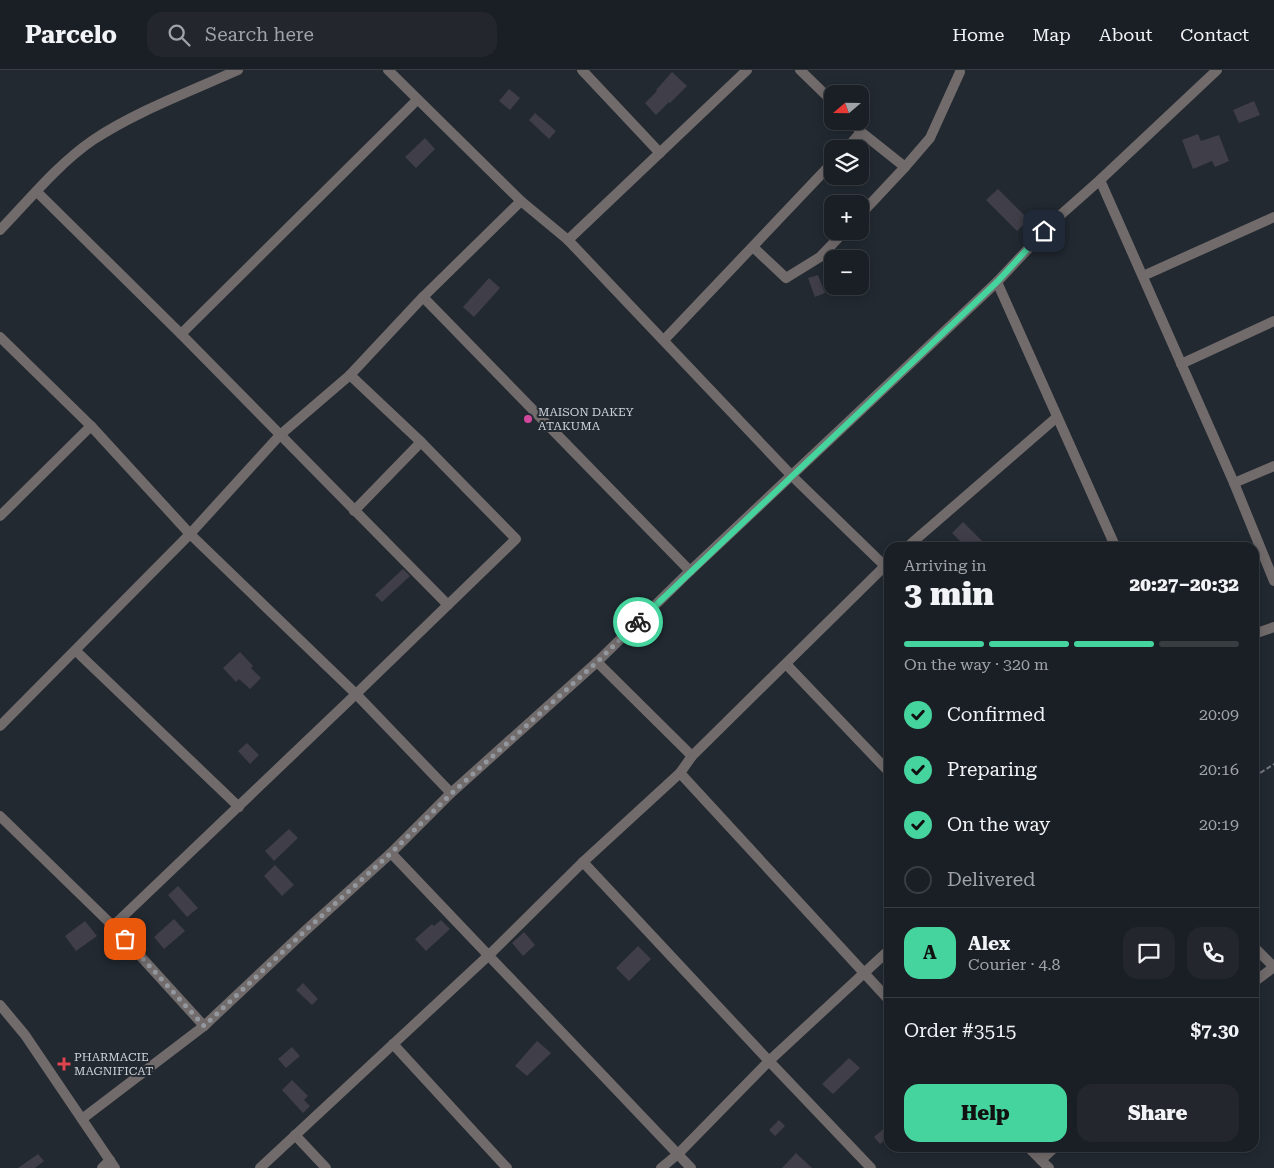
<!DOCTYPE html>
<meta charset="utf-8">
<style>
:root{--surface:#1a1f25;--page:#23272d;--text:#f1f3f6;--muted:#9fa2a7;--line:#383d42;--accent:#46d49e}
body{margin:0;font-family:"Roboto Serif",serif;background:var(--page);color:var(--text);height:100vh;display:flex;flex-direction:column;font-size:19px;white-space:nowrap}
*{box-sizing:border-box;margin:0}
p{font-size:16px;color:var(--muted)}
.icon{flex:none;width:28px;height:28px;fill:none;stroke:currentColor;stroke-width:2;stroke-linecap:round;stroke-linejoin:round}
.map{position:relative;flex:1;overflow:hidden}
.sheet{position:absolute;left:884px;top:472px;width:375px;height:610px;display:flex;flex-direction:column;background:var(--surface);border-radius:15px;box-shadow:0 2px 12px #0003,0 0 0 1px var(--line)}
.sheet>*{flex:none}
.needle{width:32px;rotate:250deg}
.controls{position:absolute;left:824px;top:15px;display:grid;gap:10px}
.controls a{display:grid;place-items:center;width:45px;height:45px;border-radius:10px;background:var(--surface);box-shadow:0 2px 12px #0003,0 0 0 1px var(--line);font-size:25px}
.pin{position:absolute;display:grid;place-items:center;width:42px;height:42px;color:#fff;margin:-21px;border-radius:10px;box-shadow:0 2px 8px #0006}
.courier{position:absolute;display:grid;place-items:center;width:50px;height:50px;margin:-25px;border:4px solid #46d49e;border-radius:50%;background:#fff;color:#222;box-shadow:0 1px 6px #0007}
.head em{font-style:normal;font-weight:800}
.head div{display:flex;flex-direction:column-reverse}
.head{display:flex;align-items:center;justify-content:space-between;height:85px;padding:0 20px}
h1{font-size:32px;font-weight:800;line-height:38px}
.bar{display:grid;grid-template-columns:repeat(4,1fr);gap:8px 5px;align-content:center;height:60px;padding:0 20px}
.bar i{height:6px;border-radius:4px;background:var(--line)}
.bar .selected{background:var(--accent)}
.bar p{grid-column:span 4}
.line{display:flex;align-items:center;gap:12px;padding:0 20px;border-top:1px solid var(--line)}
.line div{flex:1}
.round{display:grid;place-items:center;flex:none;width:52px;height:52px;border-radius:15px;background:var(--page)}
ol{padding:0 20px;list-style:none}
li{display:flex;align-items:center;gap:15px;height:55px}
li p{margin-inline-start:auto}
li .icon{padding:5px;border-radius:50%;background:var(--accent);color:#111;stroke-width:4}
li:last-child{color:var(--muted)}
li i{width:28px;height:28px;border:2px solid var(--line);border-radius:50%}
.action{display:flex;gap:10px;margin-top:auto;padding:10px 20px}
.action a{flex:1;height:58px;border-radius:15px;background:var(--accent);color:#111;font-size:20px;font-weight:800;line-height:58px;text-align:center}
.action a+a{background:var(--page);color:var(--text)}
header{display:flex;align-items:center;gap:30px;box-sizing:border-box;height:70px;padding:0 25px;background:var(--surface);border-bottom:1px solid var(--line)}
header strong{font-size:24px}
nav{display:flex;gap:28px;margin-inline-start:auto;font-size:18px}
.search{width:350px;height:45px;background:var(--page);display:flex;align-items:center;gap:12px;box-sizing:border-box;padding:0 18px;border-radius:15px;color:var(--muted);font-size:19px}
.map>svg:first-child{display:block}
.building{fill:#403e48}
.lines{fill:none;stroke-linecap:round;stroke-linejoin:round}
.path{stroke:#73787f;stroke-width:2;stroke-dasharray:5 2.5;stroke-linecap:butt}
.minor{stroke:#726b6b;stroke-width:10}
.tertiary{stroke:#726b6b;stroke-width:10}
.done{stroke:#92979e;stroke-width:5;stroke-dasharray:0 9}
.route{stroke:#46d49e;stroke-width:6}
.hotel-dot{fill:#d1479c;stroke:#222931;stroke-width:2}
.health-dot{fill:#e0444e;stroke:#222931;stroke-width:2}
.labels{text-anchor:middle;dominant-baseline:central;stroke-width:4;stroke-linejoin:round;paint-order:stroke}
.poi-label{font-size:12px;fill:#ced2d8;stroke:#222931;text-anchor:start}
</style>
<header>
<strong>Parcelo</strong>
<div class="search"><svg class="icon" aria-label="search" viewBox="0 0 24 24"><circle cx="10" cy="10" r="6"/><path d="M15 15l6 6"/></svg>Search here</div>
<nav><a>Home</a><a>Map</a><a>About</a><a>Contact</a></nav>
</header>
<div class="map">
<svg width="1274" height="1098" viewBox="0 0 1274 1098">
<rect width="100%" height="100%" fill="#222931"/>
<g class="building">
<polygon points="672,2 687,16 670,33 669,32 656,45 645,33 657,21 656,20"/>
<polygon points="509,19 520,28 510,40 499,31"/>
<polygon points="1254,31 1260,45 1239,53 1233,40"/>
<polygon points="535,43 556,61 549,69 529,50"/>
<polygon points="1198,64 1201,71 1219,65 1229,91 1215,97 1212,91 1193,99 1182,70"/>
<polygon points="425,68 435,79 416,98 405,87"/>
<polygon points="998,119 1029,150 1017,161 986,130"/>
<polygon points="818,205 825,223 815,227 808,208"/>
<polygon points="489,208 500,218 474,247 463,237"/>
<polygon points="963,452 989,478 967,478 952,463"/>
<polygon points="403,499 410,506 382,532 375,525"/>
<polygon points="240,582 253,596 251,598 261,608 250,619 239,609 236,612 223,598"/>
<polygon points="247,673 259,685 250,694 238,681"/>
<polygon points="289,759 298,768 274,791 265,781"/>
<polygon points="275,795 294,815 282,826 264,806"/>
<polygon points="178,816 198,838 187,847 168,825"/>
<polygon points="174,849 185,861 164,879 154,867"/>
<polygon points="441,850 450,859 426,881 415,869 432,854 434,856"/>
<polygon points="85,851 97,866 76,881 65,866"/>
<polygon points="524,862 535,875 523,886 512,873"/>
<polygon points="638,876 651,889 629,911 616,898"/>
<polygon points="303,913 318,929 312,935 296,920"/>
<polygon points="537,971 551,983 527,1006 515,996"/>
<polygon points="292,977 300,986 286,998 278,989"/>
<polygon points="849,988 860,998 833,1024 822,1014"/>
<polygon points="292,1010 308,1026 304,1030 310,1036 303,1043 282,1020"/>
<polygon points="779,1050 785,1056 775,1066 769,1060"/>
<polygon points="889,1054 889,1067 880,1074 874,1067"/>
<polygon points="796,1083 812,1098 782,1098"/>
<polygon points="38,1084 44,1091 35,1098 18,1098"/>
</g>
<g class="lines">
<polyline class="path" points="1254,707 1274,694"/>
<g class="minor">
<polyline points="388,0 521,131 568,170 792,406 889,500"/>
<polyline points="582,0 660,83"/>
<polyline points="800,0 832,31"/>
<polyline points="851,51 861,62 905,97"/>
<polyline points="846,79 861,62"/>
<polyline points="1100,110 1234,413 1274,511"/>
<polyline points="37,122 181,264 448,535"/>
<polyline points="860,145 905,97 930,68 960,2"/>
<path d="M0 160C29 130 58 94 93 70 137 41 189 22 238 0"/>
<polyline points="568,170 747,0"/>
<polyline points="753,177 786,208 820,187 845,161"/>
<polyline points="1143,206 1274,147"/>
<polyline points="997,212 1116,478"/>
<polyline points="423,227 690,501"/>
<polyline points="181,264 417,30"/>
<polyline points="0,267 91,356 190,464 356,624 451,723"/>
<polyline points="664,270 832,93"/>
<polyline points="1181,294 1274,251"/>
<polyline points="1234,413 1274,396"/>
<polyline points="354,441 421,372"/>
<polyline points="0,446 91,356"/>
<polyline points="906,478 1057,347"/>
<polyline points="1254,564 1274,557"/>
<polyline points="76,581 239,737"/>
<polyline points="597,592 692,686"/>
<polyline points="786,594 889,702"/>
<polyline points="0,656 190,464 280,365 350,305 423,227 521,131"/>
<polyline points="680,703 889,930"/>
<polyline points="0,746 113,856 204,956"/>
<polyline points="391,783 691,1098"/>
<polyline points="583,792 769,991 871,1098"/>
<polyline points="113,856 356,624 516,469 421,372 350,305"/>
<polyline points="1254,877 1274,897"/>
<polyline points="1254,912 1274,897"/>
<polyline points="393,974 507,1098"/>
<polyline points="82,1049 204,956 305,861 391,783 451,723 597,592 690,501 997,212 1056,149 1100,110 1217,0"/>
<polyline points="295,1065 326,1098"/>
<polyline points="1029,1078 1049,1098"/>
<polyline points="1041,1090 1054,1078"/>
<polyline points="102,1098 110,1090"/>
<polyline points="260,1098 489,885 583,792 680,703 692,686 889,492"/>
<polyline points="661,1098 678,1084 769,991 889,880"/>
</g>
<polyline class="tertiary" points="0,935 25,965 115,1098"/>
</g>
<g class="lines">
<polyline class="done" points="125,869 204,956 305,861 391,783 452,723 597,592 638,552"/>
<polyline class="route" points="638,552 997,212 1044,161"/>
</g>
<circle class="hotel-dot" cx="528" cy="349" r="5"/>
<path class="health-dot" d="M61.5 986.5h5v5h5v5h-5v5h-5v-5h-5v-5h5z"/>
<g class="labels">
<g class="poi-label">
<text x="538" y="342">MAISON DAKEY<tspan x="538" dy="14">ATAKUMA</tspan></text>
<text x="74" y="987">PHARMACIE<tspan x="74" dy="14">MAGNIFICAT</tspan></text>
</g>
</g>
</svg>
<div class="controls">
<a><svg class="needle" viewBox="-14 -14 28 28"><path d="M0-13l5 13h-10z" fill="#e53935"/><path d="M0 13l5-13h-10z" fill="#9fa2a7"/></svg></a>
<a><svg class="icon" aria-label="layers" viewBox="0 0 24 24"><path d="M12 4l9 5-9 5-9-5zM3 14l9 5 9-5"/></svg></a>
<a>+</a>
<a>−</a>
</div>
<div class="pin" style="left:125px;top:869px;background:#ea580c"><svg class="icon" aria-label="bag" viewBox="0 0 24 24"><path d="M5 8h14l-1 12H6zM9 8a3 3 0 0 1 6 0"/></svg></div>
<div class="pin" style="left:1044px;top:161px;background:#1f2937"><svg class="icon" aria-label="home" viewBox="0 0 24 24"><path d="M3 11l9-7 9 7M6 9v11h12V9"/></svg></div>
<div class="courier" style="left:638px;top:552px"><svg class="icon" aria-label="bike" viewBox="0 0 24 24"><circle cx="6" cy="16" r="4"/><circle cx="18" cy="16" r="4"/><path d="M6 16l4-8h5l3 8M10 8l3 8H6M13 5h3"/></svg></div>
<section class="sheet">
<div class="head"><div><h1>3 min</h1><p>Arriving in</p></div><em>20:27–20:32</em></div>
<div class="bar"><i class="selected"></i><i class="selected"></i><i class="selected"></i><i></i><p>On the way · 320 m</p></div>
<ol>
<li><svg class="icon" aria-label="check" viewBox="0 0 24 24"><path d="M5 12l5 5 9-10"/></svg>Confirmed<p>20:09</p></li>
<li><svg class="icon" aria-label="check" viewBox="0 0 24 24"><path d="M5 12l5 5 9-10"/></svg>Preparing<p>20:16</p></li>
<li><svg class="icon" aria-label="check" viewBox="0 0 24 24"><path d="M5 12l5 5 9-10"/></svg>On the way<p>20:19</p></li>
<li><i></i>Delivered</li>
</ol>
<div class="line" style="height:90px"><b class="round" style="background:var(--accent);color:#111">A</b><div><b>Alex</b><p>Courier · 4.8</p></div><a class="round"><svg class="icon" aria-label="chat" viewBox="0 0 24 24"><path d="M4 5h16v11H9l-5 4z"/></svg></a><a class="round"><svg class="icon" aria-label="phone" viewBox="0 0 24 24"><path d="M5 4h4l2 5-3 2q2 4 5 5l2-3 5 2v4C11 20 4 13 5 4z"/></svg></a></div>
<div class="line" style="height:65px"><div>Order #3515</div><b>$7.30</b></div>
<div class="action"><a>Help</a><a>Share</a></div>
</section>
</div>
